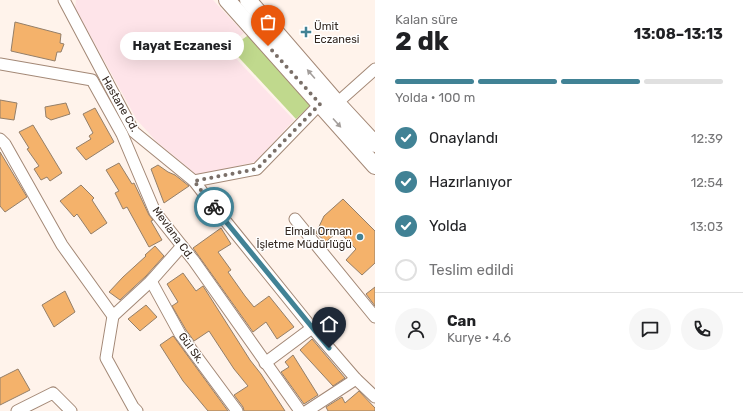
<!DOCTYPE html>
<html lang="tr">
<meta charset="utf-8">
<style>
:root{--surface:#fff;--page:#f6f6f6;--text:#202124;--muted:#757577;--line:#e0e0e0;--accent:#418295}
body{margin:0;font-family:Rubik,sans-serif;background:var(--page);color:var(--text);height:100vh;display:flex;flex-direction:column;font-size:15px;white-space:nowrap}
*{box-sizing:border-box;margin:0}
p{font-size:13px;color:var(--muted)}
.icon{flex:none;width:22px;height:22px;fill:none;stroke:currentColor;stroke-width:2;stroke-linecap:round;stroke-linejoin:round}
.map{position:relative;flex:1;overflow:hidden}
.panel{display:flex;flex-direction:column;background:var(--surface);width:368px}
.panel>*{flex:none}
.pin{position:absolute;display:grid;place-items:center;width:34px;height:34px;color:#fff;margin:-41px -17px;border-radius:50% 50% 50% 0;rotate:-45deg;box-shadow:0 0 4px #0007}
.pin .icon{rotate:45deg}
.courier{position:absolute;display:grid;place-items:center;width:40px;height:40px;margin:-20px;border:3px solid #418295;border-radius:50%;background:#fff;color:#222;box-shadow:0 1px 5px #0007}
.bubble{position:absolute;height:28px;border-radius:14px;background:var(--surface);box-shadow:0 4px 16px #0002;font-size:13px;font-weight:700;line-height:28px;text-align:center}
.summary em{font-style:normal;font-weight:700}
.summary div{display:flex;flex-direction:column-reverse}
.summary{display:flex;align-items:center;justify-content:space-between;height:68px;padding:0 20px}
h1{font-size:26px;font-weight:700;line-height:30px}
.bar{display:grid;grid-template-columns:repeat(4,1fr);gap:6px 4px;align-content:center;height:48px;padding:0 20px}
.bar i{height:5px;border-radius:3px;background:var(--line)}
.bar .active{background:var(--accent)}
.bar p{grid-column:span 4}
.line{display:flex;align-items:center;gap:10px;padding:0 20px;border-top:1px solid var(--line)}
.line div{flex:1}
.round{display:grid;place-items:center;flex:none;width:42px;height:42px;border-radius:21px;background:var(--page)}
ol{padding:0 20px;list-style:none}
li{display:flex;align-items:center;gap:12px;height:44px}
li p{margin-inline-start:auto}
li .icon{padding:4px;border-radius:50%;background:var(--accent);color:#fff;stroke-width:4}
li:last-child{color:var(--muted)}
li i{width:22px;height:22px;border:2px solid var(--line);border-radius:50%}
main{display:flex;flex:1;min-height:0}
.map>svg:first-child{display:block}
.industrial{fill:#fee4e9}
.green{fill:#c0d98d}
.building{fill:#f4b26b;stroke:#947f69}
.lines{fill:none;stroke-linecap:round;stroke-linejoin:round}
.street-casing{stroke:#a38876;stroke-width:13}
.secondary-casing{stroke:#a38876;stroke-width:18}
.street{stroke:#fff;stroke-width:11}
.secondary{stroke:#fff;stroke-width:16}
.oneway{fill:#a39e9b}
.done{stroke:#7a6f68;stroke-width:4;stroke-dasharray:0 7.2}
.route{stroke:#418295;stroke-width:5}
.poi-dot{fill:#418295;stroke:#fff;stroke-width:1.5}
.labels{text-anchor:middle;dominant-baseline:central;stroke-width:3;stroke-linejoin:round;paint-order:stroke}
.poi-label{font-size:11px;fill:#332821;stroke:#fff;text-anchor:start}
.street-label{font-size:11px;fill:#332821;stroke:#fff}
</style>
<main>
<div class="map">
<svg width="375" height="411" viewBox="0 0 375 411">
<rect width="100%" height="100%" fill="#fff3eb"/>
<polygon class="industrial" points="76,0 213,0 244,33 225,47 294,120 255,162 197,175 157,142 137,120 75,8"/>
<polygon class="green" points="250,34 313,103 296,119 230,48"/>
<g class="building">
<polygon points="15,22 61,34 60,43 64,44 61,52 57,52 55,61 11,51"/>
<polygon points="0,100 17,103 14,120 0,118"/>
<polygon points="66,103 70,114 51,120 46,117 45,107"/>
<polygon points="95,108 114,142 86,160 76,148 91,139 89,136 93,133 83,114"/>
<polygon points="33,125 62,173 50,181 47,177 41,180 34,169 39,166 27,149 29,148 19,132"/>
<polygon points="0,152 27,197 5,212 0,206"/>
<polygon points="119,163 132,184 134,183 149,215 153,220 151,221 162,240 149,247 127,207 123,209 115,193 119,191 106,170"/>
<polygon points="158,165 168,172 175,175 189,186 164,203 151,169"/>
<polygon points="81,185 94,198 92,200 107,223 91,234 77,214 74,217 60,201"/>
<polygon points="343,199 375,231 375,263 362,275 346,260 356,249 338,231 326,242 316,233 324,216"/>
<polygon points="221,228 231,244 218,252 231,270 228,272 245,296 254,307 269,296 294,327 277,339 266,322 253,332 193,248"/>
<polygon points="155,246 164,256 146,276 120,300 109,292 123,277 146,256 145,255"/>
<polygon points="183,273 196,291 203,286 250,360 261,374 285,411 244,411 243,407 234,395 248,386 234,369 209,331 194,341 186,330 172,306 178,302 167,284"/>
<polygon points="375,287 375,306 366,294"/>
<polygon points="65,291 75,312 54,327 42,305"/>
<polygon points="146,305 157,317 140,331 128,319"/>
<polygon points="173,336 174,337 228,411 208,411 183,381 160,345"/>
<polygon points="312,339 345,378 333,386 300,350"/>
<polygon points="293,355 318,395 304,404 281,372 289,367 285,362"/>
<polygon points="18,369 30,390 0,405 0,378"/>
<polygon points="359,391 375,408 375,411 328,411 326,407 342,397 345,403"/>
</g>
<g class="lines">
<g class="street-casing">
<g id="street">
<polyline points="64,0 134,132 194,181 257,169 320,104"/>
<polyline points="0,64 92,80 122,134 155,212 194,261 300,411"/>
<polyline points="337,103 375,69"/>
<polyline points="0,139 5,144 62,245 113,316 106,358 133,407 137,411"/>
<polyline points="194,181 211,203 312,328 356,379 375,397"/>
<polyline points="295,219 375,317"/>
<polyline points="151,281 180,334 237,411"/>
<polyline points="113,316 151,281 182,246"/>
<polyline points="265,363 312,328"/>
<polyline points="17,411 53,393 71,411"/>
<polyline points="307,411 356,379"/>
</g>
</g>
<g class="secondary-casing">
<g id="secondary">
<polyline points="227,0 375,166"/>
<polyline points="248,0 337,103 375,144"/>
</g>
</g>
<use href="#street" class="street"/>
<use href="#secondary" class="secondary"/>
</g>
<defs><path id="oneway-solid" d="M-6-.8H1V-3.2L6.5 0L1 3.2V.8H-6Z"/></defs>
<g class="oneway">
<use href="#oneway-solid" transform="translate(311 74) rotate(-131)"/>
<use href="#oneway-solid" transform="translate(337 123) rotate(48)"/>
</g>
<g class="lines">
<polyline class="done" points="214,207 194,181 257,169 320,104 268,46"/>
<polyline class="route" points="214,207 329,348"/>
</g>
<g class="poi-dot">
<path d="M304 26h4v4h4v4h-4v4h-4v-4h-4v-4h4z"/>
<circle cx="360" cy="237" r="4"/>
</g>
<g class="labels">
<g class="poi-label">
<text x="314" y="26">Ümit<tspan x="314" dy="13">Eczanesi</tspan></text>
<text x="352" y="231" text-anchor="end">Elmalı Orman<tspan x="352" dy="13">İşletme Müdürlüğü</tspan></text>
</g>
<g class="street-label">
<text transform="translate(120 104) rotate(60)">Hastane Cd.</text>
<text transform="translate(173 233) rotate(54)">Mevlana Cd.</text>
<text transform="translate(191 348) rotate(54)">Gül Sk.</text>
</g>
</g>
</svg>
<div class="pin" style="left:268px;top:46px;background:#ea580c"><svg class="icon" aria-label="bag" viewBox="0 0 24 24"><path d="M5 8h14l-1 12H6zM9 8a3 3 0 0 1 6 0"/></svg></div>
<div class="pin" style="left:329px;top:348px;background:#1f2937"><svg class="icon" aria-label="home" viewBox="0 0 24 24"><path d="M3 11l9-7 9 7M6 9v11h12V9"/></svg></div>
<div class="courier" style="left:214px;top:207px"><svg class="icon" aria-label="bike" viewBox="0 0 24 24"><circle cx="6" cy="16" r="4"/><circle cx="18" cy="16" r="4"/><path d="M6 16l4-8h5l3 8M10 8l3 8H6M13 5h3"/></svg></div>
<div class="bubble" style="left:120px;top:32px;width:124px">Hayat Eczanesi</div>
</div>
<section class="panel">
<div class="summary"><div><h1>2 dk</h1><p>Kalan süre</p></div><em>13:08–13:13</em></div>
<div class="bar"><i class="active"></i><i class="active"></i><i class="active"></i><i></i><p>Yolda · 100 m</p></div>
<ol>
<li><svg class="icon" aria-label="check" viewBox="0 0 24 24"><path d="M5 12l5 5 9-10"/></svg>Onaylandı<p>12:39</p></li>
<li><svg class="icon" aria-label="check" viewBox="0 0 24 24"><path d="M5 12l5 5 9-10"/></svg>Hazırlanıyor<p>12:54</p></li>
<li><svg class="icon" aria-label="check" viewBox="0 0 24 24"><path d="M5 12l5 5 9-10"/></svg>Yolda<p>13:03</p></li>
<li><i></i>Teslim edildi</li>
</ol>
<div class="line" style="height:72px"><a class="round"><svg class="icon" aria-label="person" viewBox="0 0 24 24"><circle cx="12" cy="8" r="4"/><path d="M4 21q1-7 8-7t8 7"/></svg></a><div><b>Can</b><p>Kurye · 4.6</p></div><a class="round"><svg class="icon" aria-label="chat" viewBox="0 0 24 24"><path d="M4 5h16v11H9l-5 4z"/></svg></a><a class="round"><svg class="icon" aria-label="phone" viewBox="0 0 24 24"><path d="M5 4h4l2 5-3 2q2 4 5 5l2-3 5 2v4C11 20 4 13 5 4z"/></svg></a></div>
</section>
</main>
